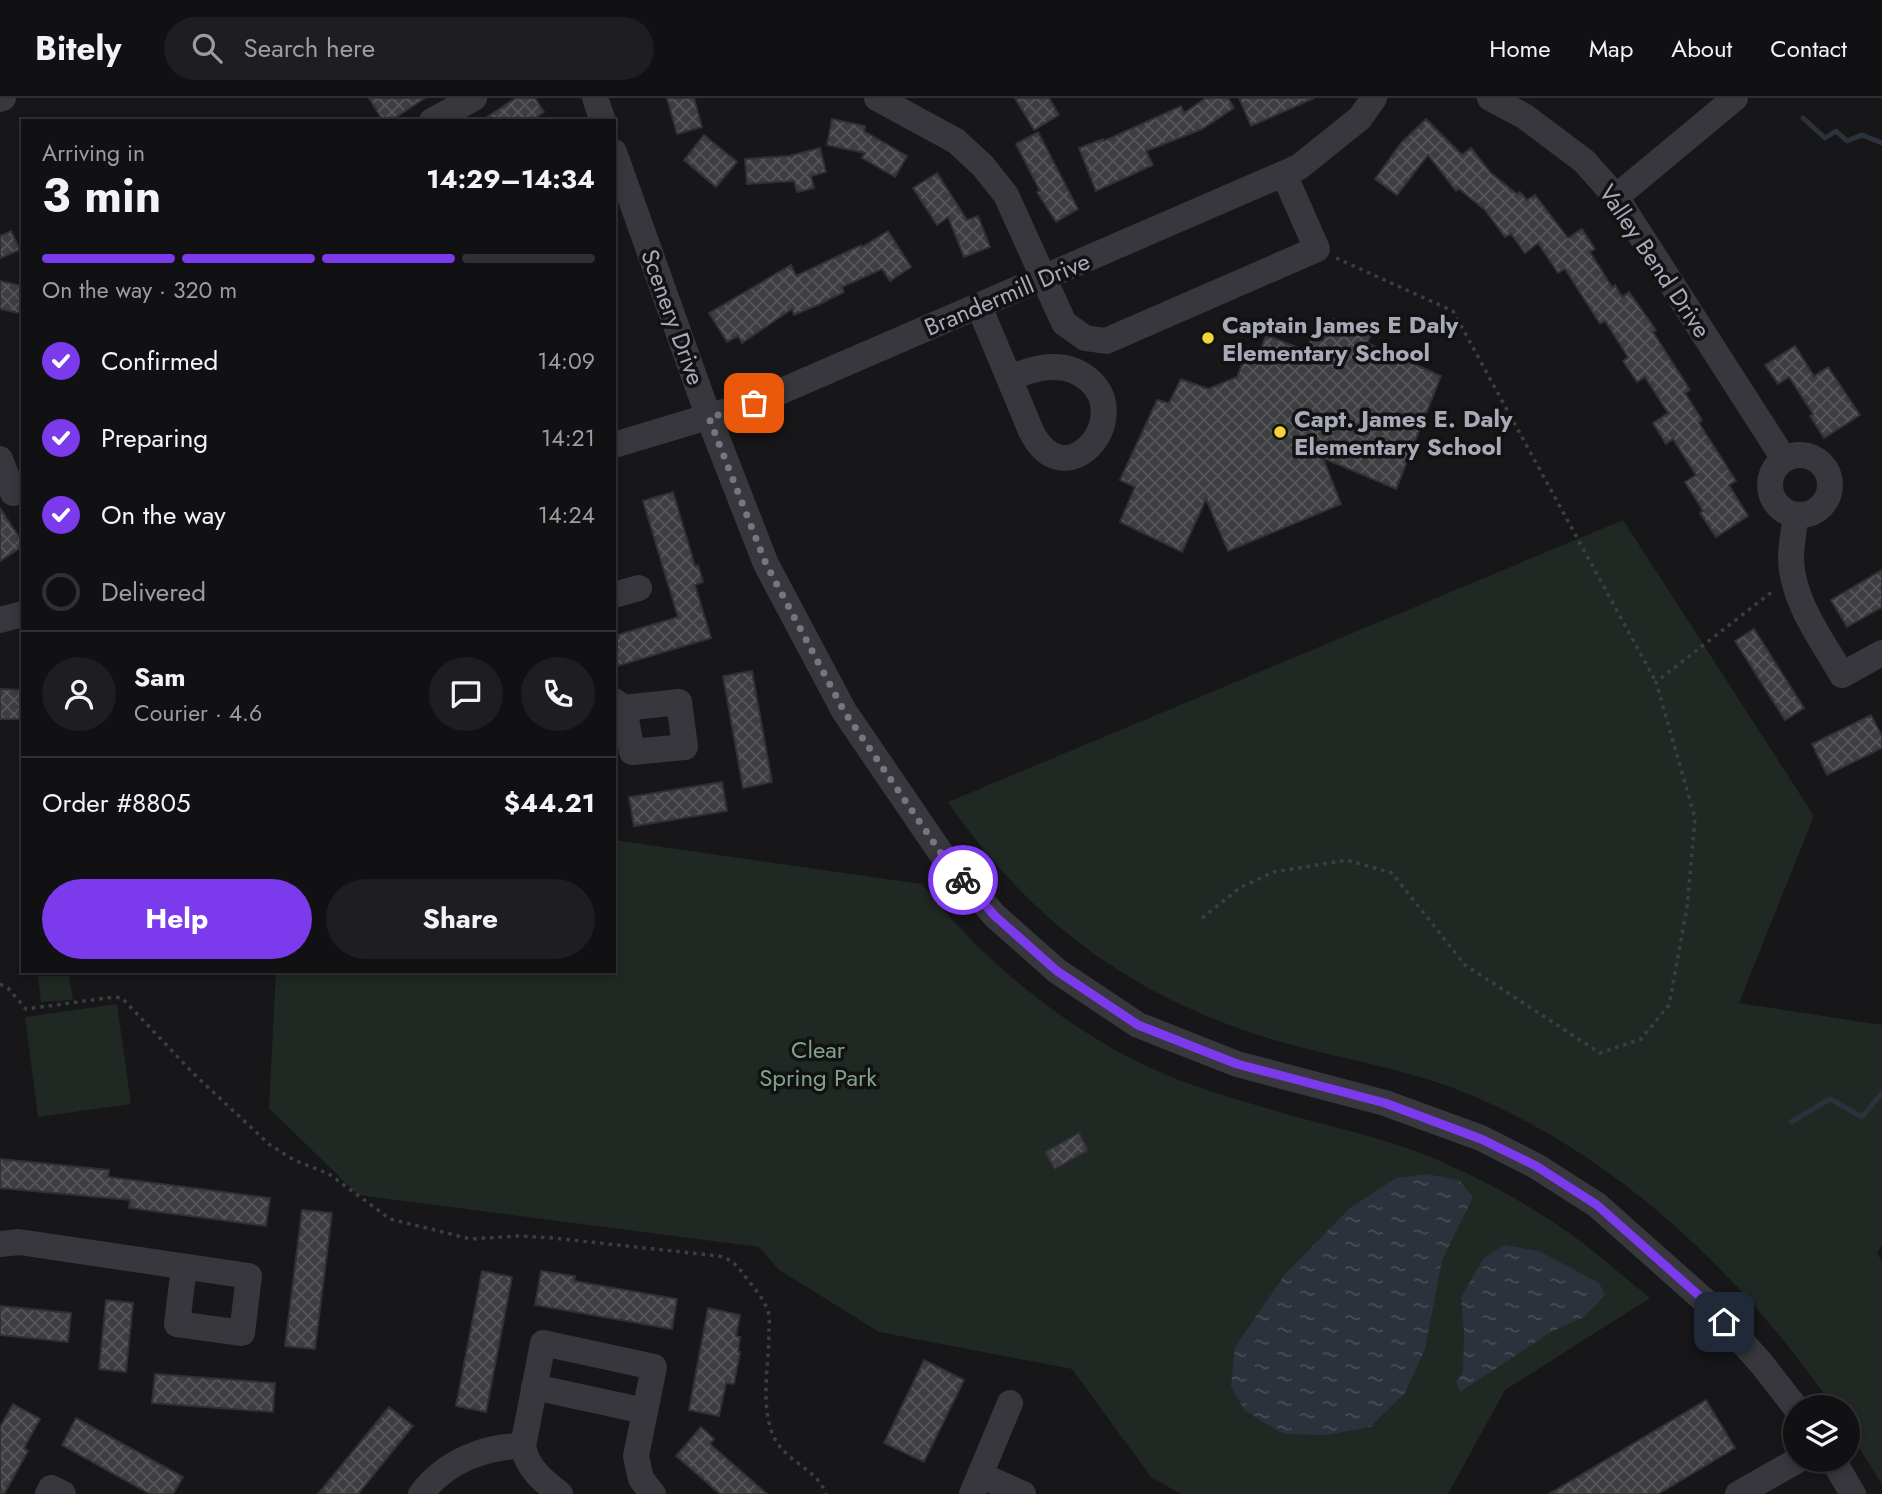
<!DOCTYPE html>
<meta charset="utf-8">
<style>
:root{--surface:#111012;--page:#1e1e20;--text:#f1f3f6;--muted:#9c9d9f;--line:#303032;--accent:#7c3aed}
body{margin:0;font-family:Jost,sans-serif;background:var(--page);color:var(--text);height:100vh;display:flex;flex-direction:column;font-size:26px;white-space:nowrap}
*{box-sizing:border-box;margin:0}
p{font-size:23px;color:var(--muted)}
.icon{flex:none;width:38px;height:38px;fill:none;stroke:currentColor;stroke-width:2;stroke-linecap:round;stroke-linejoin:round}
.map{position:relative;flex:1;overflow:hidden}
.details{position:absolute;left:21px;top:21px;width:595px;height:854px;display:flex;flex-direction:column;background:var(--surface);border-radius:0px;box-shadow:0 4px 10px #0003,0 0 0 2px var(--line)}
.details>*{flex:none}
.tools{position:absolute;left:1783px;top:1297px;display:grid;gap:14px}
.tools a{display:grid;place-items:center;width:77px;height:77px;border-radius:50%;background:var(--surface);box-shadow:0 4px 10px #0003,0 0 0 2px var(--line);font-size:35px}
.pin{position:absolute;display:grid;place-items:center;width:60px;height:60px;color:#fff;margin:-30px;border-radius:14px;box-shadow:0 4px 10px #0006}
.courier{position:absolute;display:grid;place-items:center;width:70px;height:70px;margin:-35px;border:5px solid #7c3aed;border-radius:50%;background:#fff;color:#222;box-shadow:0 2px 9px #0007}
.overview em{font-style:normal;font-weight:700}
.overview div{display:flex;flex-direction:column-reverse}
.overview{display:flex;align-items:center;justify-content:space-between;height:119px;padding:0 21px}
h1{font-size:46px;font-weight:700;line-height:52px}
.bar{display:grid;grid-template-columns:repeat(4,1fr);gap:10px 7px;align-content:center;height:84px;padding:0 21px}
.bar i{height:9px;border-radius:5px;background:var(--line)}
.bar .active{background:var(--accent)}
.bar p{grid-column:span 4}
.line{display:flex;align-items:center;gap:18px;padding:0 21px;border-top:2px solid var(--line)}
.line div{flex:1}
.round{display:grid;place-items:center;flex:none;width:74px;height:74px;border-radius:37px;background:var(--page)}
ol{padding:0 21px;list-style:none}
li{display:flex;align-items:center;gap:21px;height:77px}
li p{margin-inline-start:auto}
li .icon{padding:7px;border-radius:50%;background:var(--accent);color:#fff;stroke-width:4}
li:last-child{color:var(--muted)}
li i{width:38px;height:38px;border:4px solid var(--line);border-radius:50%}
.cta{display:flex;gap:14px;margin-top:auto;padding:14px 21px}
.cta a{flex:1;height:80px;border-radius:42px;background:var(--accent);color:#fff;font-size:28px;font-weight:700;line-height:80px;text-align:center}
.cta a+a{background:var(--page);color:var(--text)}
header{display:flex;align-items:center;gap:42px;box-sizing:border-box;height:98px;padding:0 35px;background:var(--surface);border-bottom:2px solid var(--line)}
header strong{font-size:33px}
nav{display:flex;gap:38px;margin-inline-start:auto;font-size:24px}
.search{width:490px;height:63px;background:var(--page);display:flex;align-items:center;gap:18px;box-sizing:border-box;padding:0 24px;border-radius:38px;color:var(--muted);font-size:26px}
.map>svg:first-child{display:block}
.park{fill:#202823}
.water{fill:url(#water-ripples)}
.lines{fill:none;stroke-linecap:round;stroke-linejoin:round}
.stream{stroke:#2c323c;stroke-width:5}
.building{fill:url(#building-cross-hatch);stroke:#313034;stroke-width:2}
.path{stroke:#3d3e44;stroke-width:3.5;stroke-dasharray:3.5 5;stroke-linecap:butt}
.minor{stroke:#38373d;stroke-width:26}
.done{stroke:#757680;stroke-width:7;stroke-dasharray:0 12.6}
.route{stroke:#7c3aed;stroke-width:9}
.poi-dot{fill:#f1d635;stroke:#121113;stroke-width:2.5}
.labels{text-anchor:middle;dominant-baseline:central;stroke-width:7;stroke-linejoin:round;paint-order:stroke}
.street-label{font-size:24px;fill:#a8aab8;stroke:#121113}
.poi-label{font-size:24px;font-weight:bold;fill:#a8aab8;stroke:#121113;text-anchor:start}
.park-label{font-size:24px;fill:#80a388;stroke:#121113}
</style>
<header>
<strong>Bitely</strong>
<div class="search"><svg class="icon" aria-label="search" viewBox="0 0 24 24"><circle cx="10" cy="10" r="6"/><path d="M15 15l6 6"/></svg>Search here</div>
<nav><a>Home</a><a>Map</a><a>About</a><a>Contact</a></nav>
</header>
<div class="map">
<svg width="1882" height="1396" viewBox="0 0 1882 1396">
<defs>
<pattern id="water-ripples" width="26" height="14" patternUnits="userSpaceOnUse" patternTransform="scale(1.75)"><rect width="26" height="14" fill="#2c323c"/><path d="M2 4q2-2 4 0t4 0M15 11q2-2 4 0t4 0" fill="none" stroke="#484d56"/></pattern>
<pattern id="building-cross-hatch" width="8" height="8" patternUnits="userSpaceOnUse" patternTransform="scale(1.75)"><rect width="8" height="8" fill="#3e3e42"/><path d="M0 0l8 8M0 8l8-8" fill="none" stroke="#57575b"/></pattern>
</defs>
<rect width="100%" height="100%" fill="#171618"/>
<g class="park">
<path d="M1623 422 1814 718 1739 905 1882 927V1147L1877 1155 1882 1164V1387L1848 1331V1309H1833C1744 1179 1620 1060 1473 998 1408 970 1338 961 1271 941 1132 899 1030 823 948 704Z"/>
<path d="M614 742 922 786C980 860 1065 931 1151 970 1188 987 1227 999 1266 1010 1320 1027 1376 1037 1428 1058 1474 1077 1518 1100 1559 1128 1591 1149 1620 1176 1650 1200L1505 1292 1448 1396H1181L1151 1379 1072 1271 879 1234 779 1172 759 1149 358 1097 269 1010 276 873H614Z"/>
<polygon points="38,878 69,878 73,902 41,904"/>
<polygon points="117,906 131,1006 38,1019 25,919"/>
</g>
<g class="water">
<polygon points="1426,1076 1459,1082 1473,1099 1442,1162 1425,1251 1405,1295 1370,1329 1326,1337 1284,1336 1245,1313 1231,1289 1235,1249 1286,1175 1350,1110 1396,1080"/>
<polygon points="1504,1147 1539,1153 1599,1185 1605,1197 1584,1219 1551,1234 1460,1294 1456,1284 1463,1274 1464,1235 1461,1199 1484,1160"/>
</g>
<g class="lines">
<g class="stream">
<polyline points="1803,20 1825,40 1836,33 1847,43 1862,37 1882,45"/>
<polyline points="1791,1024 1830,1001 1862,1019 1882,995"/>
</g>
</g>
<g class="building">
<polygon points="369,0 425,0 390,23 383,23"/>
<polygon points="516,0 535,0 544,14 530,23 481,23"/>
<polygon points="667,0 694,0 702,29 677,36"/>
<polygon points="1015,0 1049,0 1059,17 1034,32"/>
<polygon points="1206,0 1228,0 1234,10 1202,31 1146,53 1153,67 1096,93 1079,50 1103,41 1104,43 1181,8 1184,15"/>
<polygon points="1239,0 1314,0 1251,28"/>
<polygon points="832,21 865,28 864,33 907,58 895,79 862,60 865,55 827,47"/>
<polygon points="1426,21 1462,57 1471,50 1491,75 1517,96 1520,94 1527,102 1535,97 1568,140 1582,131 1595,151 1590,154 1612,189 1615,187 1622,199 1629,194 1656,232 1653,234 1690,292 1685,295 1702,322 1699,325 1736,383 1729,387 1748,418 1716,439 1700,415 1703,413 1685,384 1696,377 1673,341 1666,346 1653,325 1668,315 1645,279 1637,284 1623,263 1628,259 1605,223 1600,226 1565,171 1558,175 1538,145 1525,155 1511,136 1505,139 1485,112 1459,91 1456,93 1428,57 1397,97 1375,81 1401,45"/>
<polygon points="1038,34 1078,111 1056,124 1037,94 1040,93 1016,46"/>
<polygon points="704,37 737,64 716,89 684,62"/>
<polygon points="820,50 826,74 811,78 814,90 797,94 794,83 747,86 745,61 789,58"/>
<polygon points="937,75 967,122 978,118 990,149 964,159 948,119 937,127 913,90"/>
<polygon points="11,133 20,152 0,160 0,138"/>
<polygon points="888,133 911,169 890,183 882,171 842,189 844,194 820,206 794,217 792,211 742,245 738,238 727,244 709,215 791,167 796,178 861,147 862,149"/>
<polygon points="0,183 23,188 23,216 0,211"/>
<polygon points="1333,221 1372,235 1367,245 1441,278 1396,391 1323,360 1341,406 1228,453 1206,401 1182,454 1120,424 1135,389 1120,382 1157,302 1169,305 1181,281 1208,291 1237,279 1249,249 1260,254 1266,237 1307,253 1311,240 1322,243"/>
<polygon points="1795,248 1814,278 1828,269 1860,317 1824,340 1810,318 1813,316 1789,279 1778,286 1765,267"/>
<polygon points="673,394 695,468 698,467 703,484 695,487 711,540 614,569 614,538 678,519 643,403"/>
<polygon points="0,410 23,445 23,448 0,463"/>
<polygon points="1882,472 1882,509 1847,529 1831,502"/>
<polygon points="1754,531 1804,610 1785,622 1735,543"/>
<polygon points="752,573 772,684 743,690 723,578"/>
<polygon points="0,591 23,592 23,621 0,621"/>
<polygon points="1871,617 1882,638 1882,650 1827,677 1812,646"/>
<polygon points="722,684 727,713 634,728 629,699"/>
<polygon points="1079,1035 1088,1052 1055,1071 1045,1054"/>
<polygon points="0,1061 109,1072 108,1079 270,1100 266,1128 129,1110 130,1102 0,1090"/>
<polygon points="302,1112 332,1115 315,1251 285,1248"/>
<polygon points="482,1173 512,1179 486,1314 456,1308"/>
<polygon points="541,1173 575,1178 574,1183 677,1201 672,1231 535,1207"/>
<polygon points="106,1202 133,1205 126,1274 99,1271"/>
<polygon points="0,1208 71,1215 68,1244 0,1237"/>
<polygon points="708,1210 740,1217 736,1238 740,1239 738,1254 740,1254 734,1286 726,1285 719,1318 689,1312"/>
<polygon points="924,1262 964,1282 924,1364 884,1345"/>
<polygon points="155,1276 275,1285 273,1314 152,1305"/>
<polygon points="1706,1302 1735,1350 1658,1396 1549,1396"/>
<polygon points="13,1306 40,1321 24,1350 28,1353 4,1396 0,1396 0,1329"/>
<polygon points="389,1309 413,1328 358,1396 318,1396"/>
<polygon points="76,1320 183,1379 173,1396 150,1396 62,1347"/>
<polygon points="701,1329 714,1341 710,1346 767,1396 720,1396 676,1358"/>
</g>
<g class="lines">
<g class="path">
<polyline points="1336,160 1453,213 1656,584"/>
<polyline points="1202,820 1241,789 1274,774 1347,762 1392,775 1465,867 1600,955 1641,941 1669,907 1687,810 1695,720 1656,584 1773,493"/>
<path d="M0 886 8 890 26 911 114 899 122 900 195 977 270 1047 294 1062 329 1076 390 1121 471 1141 519 1138 553 1140 719 1158C734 1162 738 1169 747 1181 755 1191 764 1201 768 1213 770 1219 769 1228 769 1234 769 1266 761 1301 771 1332 782 1365 816 1368 826 1396"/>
</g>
<g class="minor">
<polyline points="595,0 603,23"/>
<polyline points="877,0 956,43 983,68 1006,97 1064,225 1085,240 1106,243 1317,151 1284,76"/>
<polyline points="1490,0 1524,18 1584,63 1616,99 1784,361"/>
<polyline points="0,1 3,0"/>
<polyline points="432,23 474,0"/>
<polyline points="614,54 709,320 766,466 844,613 945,761 995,818 1057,873 1138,927 1237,966 1385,1005 1481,1040 1536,1068 1597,1107 1705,1203 1761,1265 1796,1310"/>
<polyline points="1616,99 1735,0"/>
<path d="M979 208 1031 333C1065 402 1134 321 1089 282 1066 261 1036 269 1009 280"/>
<polyline points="614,347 754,305 1299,69 1360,20 1374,0"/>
<circle cx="1800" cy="387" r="30"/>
<polyline points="0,361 13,395"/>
<path d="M1796 417C1794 432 1791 446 1791 461 1792 503 1822 542 1842 577L1882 555"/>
<polyline points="614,497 639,490"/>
<polyline points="0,522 23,516"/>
<polyline points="614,603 624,610 679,604 685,649 632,654 624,610"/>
<polyline points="0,1146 19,1144 249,1178 242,1235 177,1226 184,1169"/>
<polyline points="534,1289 645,1313"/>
<polyline points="1833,1362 1853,1396"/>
<polyline points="980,1377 1023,1396"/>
<polyline points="48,1396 51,1390 63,1396"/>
<path d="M421 1396C445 1364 484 1348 523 1348"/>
<path d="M560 1396C543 1383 527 1370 523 1348L543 1245 654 1269 636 1358 641 1381 653 1396"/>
<polyline points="972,1396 1010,1305"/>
<polyline points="1738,1396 1798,1362"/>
</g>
</g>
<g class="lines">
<polyline class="done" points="754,305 709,320 766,466 844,613 945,761 963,782"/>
<polyline class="route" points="963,782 995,818 1057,873 1138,927 1237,966 1385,1005 1481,1041 1536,1068 1597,1107 1705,1203 1724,1224"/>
</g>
<g class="poi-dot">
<circle cx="1208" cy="240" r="7"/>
<circle cx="1280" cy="334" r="7"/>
</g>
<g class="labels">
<g class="street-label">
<text transform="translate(1655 163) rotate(56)">Valley Bend Drive</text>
<text transform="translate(1007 196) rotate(-23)">Brandermill Drive</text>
<text transform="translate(673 219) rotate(70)">Scenery Drive</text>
</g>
<g class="poi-label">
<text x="1222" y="226">Captain James E Daly<tspan x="1222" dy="28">Elementary School</tspan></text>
<text x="1294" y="320">Capt. James E. Daly<tspan x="1294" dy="28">Elementary School</tspan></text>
</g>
<g class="park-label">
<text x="818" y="951">Clear<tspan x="818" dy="28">Spring Park</tspan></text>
</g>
</g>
</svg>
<div class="tools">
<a><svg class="icon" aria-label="layers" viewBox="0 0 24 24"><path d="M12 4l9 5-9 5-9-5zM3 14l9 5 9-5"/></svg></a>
</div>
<div class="pin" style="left:754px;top:305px;background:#ea580c"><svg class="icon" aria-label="bag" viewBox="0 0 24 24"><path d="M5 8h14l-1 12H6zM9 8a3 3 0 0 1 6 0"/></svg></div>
<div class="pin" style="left:1724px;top:1224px;background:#1f2937"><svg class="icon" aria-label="home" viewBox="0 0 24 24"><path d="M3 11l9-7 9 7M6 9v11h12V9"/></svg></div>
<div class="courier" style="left:963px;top:782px"><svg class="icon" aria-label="bike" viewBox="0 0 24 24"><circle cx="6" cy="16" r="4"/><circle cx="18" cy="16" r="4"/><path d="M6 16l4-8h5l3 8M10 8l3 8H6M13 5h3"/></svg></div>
<section class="details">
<div class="overview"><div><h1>3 min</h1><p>Arriving in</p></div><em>14:29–14:34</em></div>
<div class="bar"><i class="active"></i><i class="active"></i><i class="active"></i><i></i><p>On the way · 320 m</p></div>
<ol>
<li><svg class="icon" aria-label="check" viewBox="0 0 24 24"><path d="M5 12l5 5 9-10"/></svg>Confirmed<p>14:09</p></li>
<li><svg class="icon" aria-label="check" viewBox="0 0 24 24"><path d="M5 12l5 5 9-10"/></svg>Preparing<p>14:21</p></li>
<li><svg class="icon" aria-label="check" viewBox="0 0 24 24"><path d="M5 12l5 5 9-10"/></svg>On the way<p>14:24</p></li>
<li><i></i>Delivered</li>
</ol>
<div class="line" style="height:126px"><a class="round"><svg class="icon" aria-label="person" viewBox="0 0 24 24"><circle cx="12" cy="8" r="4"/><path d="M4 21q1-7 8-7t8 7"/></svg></a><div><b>Sam</b><p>Courier · 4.6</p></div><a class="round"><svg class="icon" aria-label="chat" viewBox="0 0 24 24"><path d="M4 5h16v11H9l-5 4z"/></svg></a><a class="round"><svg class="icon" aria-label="phone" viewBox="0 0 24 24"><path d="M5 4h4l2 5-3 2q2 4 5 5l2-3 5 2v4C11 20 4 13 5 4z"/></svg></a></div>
<div class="line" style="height:91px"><div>Order #8805</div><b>$44.21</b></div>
<div class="cta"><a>Help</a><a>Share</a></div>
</section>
</div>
